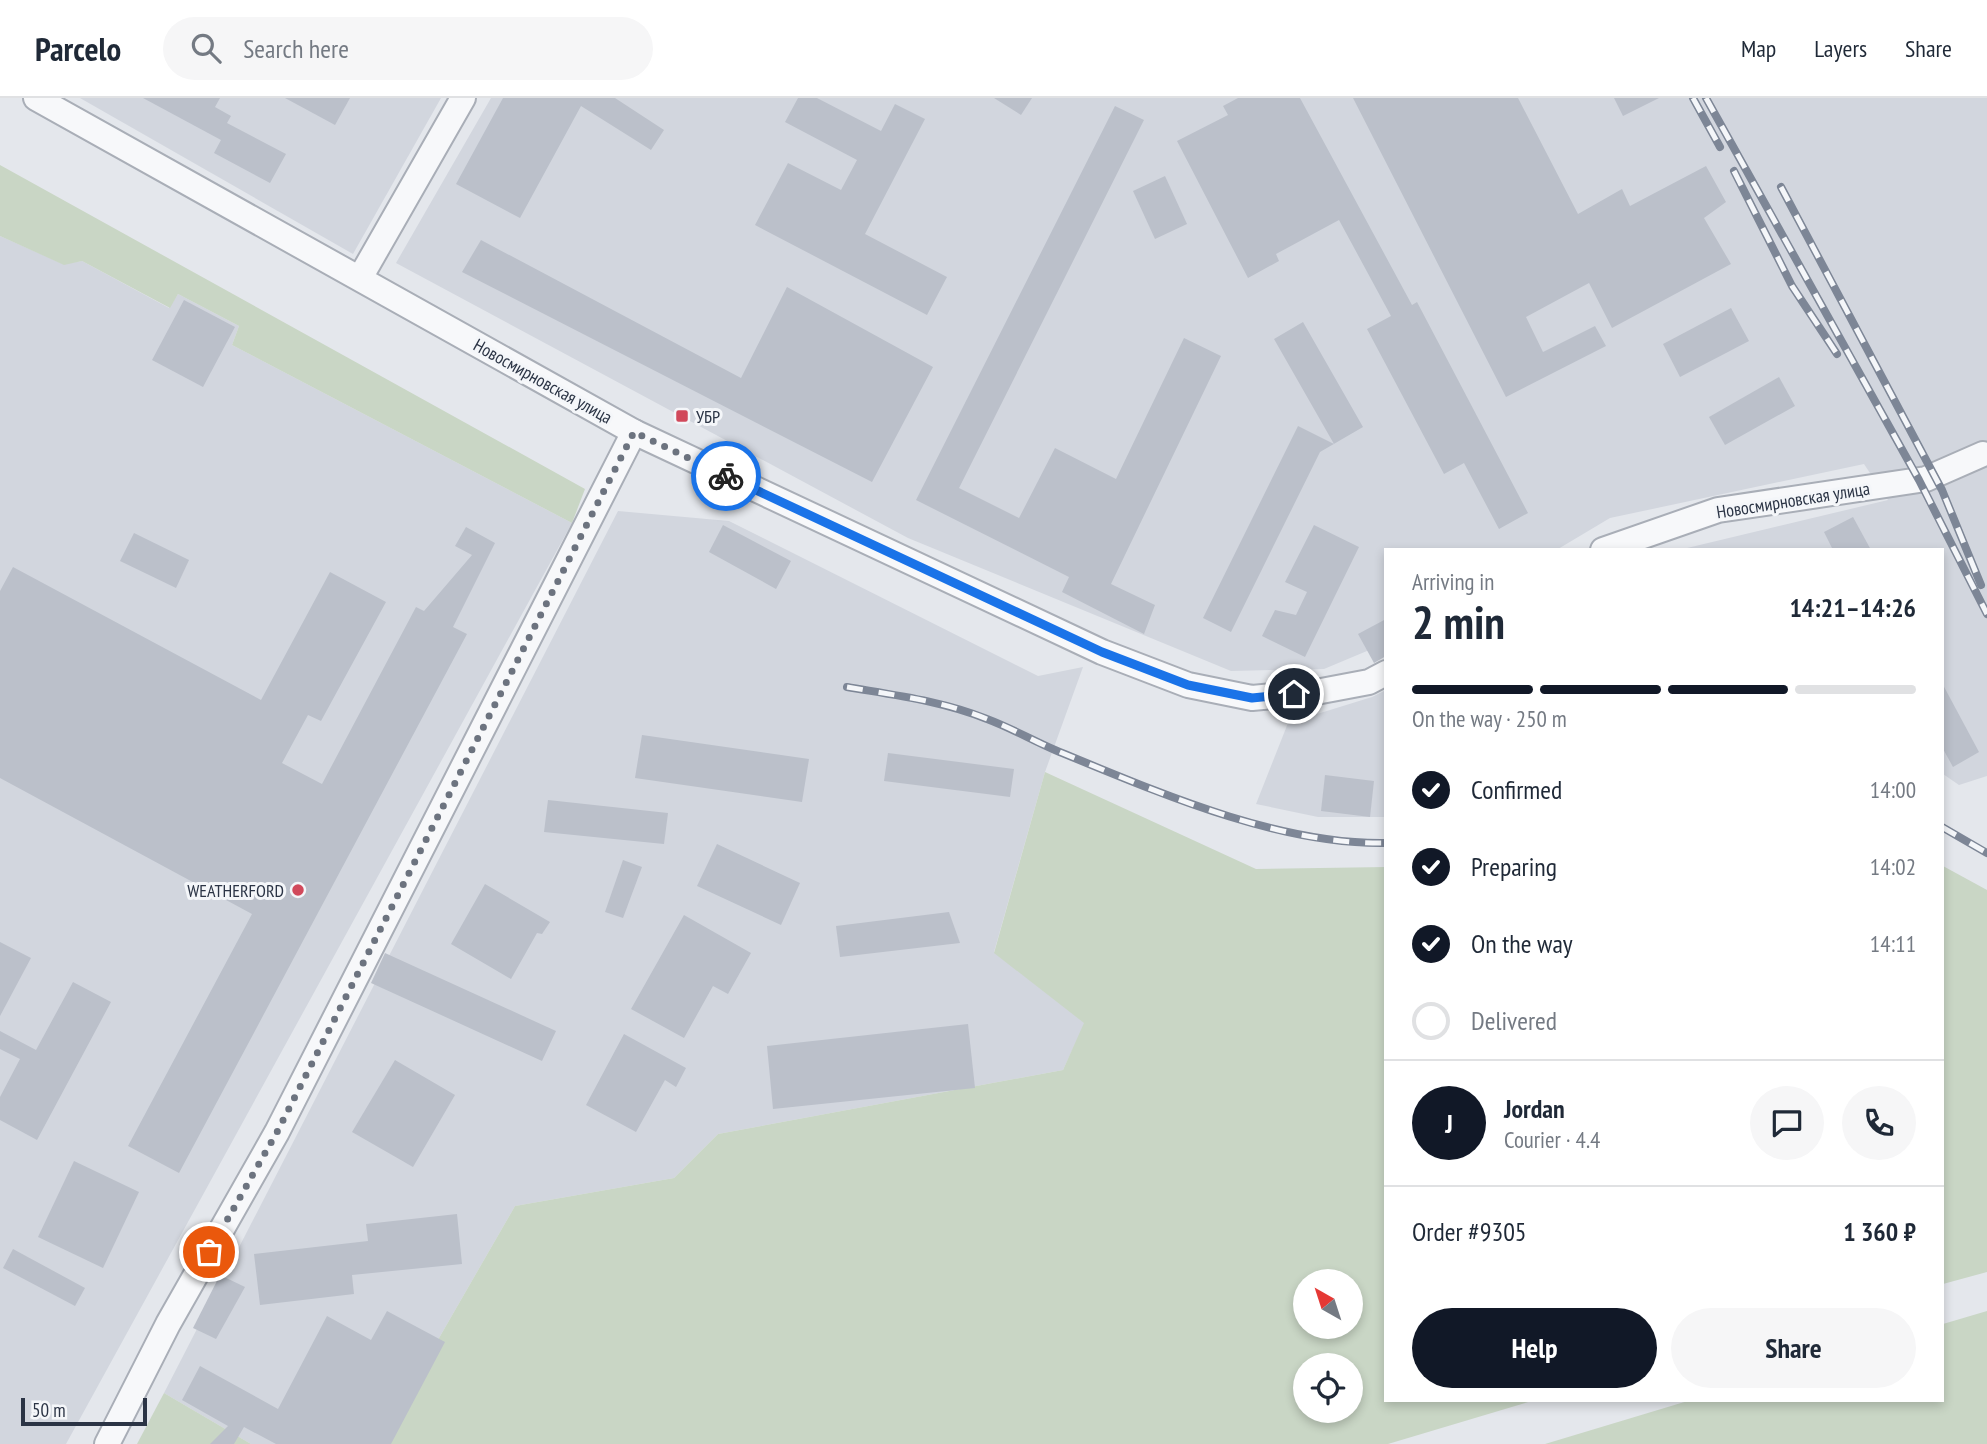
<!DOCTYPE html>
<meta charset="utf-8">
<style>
:root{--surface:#fff;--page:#f6f6f7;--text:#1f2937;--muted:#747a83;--line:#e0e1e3;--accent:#111827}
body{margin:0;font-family:"PT Sans Narrow",sans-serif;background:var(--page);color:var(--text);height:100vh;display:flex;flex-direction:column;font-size:26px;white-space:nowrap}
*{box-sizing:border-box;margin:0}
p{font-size:23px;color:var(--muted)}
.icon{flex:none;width:38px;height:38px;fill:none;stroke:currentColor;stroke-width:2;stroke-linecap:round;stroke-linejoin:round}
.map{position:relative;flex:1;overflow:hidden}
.side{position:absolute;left:1384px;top:450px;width:560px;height:854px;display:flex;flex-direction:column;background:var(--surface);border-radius:0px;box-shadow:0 4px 10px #0003}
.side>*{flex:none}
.needle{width:46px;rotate:321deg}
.controls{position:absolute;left:1293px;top:1171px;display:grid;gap:14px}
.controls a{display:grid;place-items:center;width:70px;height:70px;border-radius:50%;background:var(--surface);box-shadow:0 4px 10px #0003;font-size:35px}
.scale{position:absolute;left:21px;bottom:18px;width:126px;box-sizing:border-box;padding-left:7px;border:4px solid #2b3445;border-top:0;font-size:19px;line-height:24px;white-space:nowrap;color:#2b3445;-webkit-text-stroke:5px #f4f6f9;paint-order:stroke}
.pin{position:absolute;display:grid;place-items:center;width:60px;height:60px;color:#fff;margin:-30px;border:4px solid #fff;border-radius:50%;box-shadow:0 2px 7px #0007}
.courier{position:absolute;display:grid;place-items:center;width:70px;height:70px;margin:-35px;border:5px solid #1a73e8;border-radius:50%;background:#fff;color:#222;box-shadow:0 2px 9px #0007}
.headline em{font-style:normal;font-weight:800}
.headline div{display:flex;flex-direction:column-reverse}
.headline{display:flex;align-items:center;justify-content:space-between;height:119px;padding:0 28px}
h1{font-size:46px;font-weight:800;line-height:52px}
.bar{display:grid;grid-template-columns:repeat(4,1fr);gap:10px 7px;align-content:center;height:84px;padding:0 28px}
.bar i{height:9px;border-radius:5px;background:var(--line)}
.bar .active{background:var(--accent)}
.bar p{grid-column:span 4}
.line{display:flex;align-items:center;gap:18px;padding:0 28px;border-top:2px solid var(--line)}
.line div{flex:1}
.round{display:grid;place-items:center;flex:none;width:74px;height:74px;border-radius:37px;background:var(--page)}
ol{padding:0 28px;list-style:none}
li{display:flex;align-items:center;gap:21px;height:77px}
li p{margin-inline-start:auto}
li .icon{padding:7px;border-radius:50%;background:var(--accent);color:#fff;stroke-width:4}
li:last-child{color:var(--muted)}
li i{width:38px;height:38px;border:4px solid var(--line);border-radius:50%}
.primary-button{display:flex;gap:14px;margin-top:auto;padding:14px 28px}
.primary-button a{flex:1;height:80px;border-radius:42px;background:var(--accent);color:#fff;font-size:28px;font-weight:800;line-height:80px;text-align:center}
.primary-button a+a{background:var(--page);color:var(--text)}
header{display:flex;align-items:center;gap:42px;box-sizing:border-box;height:98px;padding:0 35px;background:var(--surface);border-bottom:2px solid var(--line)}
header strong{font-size:33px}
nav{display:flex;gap:38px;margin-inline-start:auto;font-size:24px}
.search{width:490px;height:63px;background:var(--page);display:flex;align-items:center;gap:18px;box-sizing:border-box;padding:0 24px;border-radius:38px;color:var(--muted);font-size:26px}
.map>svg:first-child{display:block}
.built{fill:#d2d6de}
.green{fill:#c9d6c5;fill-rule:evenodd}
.building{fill:#bbc0ca}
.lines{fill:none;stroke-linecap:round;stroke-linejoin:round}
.minor-casing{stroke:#a9aeb7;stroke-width:28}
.minor{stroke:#f7f8fa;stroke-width:24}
.rail-casing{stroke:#7d8696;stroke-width:8}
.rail{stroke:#f4f6f9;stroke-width:5;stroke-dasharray:16;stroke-linecap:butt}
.done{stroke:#6c737f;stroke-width:7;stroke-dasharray:0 12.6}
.route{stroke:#1a73e8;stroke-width:9}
.poi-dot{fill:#d1495b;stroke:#f4f6f9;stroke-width:2.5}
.labels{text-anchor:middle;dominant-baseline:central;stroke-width:6;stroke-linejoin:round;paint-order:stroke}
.street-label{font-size:18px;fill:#2b3445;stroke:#f4f6f9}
.poi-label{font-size:18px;fill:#2b3445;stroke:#f4f6f9;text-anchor:start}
</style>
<header>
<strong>Parcelo</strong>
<div class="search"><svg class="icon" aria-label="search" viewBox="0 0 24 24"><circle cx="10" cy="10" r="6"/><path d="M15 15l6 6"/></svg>Search here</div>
<nav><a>Map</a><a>Layers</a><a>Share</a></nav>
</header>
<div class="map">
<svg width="1987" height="1346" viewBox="0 0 1987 1346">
<rect width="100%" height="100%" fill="#e4e7ec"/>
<g class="built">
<polygon points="80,0 441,0 353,156"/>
<polygon points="491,0 1987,0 1987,678 1959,687 1943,676 1942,452 1683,451 1888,402 1864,366 1610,420 1558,451 1386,452 1386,545 1324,571 1231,573 908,440 396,165"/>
<polygon points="0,138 63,166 82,163 169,210 178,196 239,228 232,247 572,425 66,1346 0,1346"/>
<polygon points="618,413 729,423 1038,578 1083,569 1045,674 994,854 1085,925 1063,972 718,1036 674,1080 515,1108 378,1346 251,1346 164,1295"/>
<polygon points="1386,592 1386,719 1318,719 1256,706 1288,625 1372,599"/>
</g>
<g class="green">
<polygon points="0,67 585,391 572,425 232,247 239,228 178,196 170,210 82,163 64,167 0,138"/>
<path d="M1045 674 1256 771 1386 769V1302H1535L1388 1346H378L515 1108 674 1080 718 1036 1063 972 1084 925 994 855ZM1306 1183H1351V1228H1306ZM1306 1267H1351V1312H1306Z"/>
<polygon points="1943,768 1987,792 1987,1174 1943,1186"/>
<polygon points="1987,1213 1987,1346 1545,1346 1691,1302 1942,1302 1943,1226"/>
<polygon points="164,1295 251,1346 137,1346"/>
</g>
<g class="building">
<polygon points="143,0 220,0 215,9 231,18 227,25 286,56 270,85 214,55 221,42"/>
<polygon points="285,0 350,0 335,27"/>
<polygon points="503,0 615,0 664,32 651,52 581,8 520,120 456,86"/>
<polygon points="798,0 817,0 881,33 895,6 925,21 865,136 947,179 927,217 755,127 788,65 841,92 857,62 785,24"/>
<polygon points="994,0 1032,0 1021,17"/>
<polygon points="1238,0 1300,0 1412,207 1417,204 1528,415 1499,431 1464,365 1444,376 1367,231 1391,218 1339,122 1276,156 1279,163 1248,180 1177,43 1228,17 1223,8"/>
<polygon points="1353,0 1518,0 1578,116 1622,91 1630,108 1706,68 1726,104 1704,120 1731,166 1612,230 1589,185 1526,219 1543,254 1595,228 1606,248 1506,299"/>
<polygon points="1614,0 1659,0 1623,18"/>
<polygon points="1115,8 1144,22 959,390 1019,420 1055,350 1116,381 1184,240 1221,258 1111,486 1155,507 1144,536 1062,494 1069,479 916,402"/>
<polygon points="1165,78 1187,126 1155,141 1133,93"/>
<polygon points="481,142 741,280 787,189 933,269 872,384 462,174"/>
<polygon points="184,202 235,229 203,289 152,262"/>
<polygon points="1731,210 1749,243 1680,279 1663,246"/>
<polygon points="1303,224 1363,329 1320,354 1231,534 1203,520 1298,328 1334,346 1274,241"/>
<polygon points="1779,279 1795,308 1725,347 1709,319"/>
<polygon points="1853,419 1871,452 1833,452 1824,434"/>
<polygon points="723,427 791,463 776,491 709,454"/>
<polygon points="1314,427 1359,449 1305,559 1262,538 1275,512 1296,517 1307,494 1285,484"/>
<polygon points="466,429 495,445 453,529 467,536 179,1075 128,1048 252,816 0,680 0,493 13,469 261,602 330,474 386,504 321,623 308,617 282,665 322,686 416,509 424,513 472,457 455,448"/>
<polygon points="134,435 189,462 176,490 120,463"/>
<polygon points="1386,521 1386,558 1374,565 1358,536"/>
<polygon points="1942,585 1979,654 1953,669 1942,649"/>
<polygon points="642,637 809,661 802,704 635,680"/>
<polygon points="888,655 1014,671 1010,699 884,683"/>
<polygon points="1325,677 1374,683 1370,719 1321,713"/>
<polygon points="548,702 668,715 664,746 544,734"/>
<polygon points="717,746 800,785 781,827 697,788"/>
<polygon points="623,762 642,769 623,820 605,814"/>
<polygon points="485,786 550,824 542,836 537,835 511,881 451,846"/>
<polygon points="949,814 960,845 840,859 836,828"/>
<polygon points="684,817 751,855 728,896 713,888 684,940 631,911"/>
<polygon points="0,844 31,860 0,918"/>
<polygon points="385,855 556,933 542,963 371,885"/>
<polygon points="73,884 111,904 37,1042 0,1022 0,999 20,961 0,951 0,933 36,952"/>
<polygon points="968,926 975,990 773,1011 767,948"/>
<polygon points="624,936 686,970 676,989 665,982 636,1034 586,1007"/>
<polygon points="395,962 455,997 413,1069 352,1034"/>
<polygon points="74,1063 139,1094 103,1170 38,1139"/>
<polygon points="457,1116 462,1166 352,1177 354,1196 260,1207 254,1156 368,1143 366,1126"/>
<polygon points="13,1151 85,1190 75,1208 3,1170"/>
<polygon points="220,1177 245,1189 216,1241 193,1230"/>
<polygon points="387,1213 445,1244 391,1346 276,1346 244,1329 234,1346 210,1346 228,1328 182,1302 200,1268 278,1311 327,1218 371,1242"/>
</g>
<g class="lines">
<g class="minor-casing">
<g id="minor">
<polyline points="36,0 634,334 1102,554 1188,587 1252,600 1316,594 1369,584 1386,575"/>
<polyline points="360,180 463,0"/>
<polyline points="1603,452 1718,412 1926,381 1983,356"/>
<polyline points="107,1346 168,1226 277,1034 634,334"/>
</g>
</g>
<use href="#minor" class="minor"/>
<g class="rail-casing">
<g id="rail">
<polyline points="1693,0 1720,49"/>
<polyline points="1706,0 1919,382 1987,516"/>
<polyline points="1734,73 1792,188 1837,256"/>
<polyline points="1781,89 1942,392 1981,487"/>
<path d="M847 589C894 597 943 603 987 621 1011 630 1032 642 1055 652 1155 693 1277 747 1386 745"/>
<polyline points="1942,729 1987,755"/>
</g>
</g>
<use href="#rail" class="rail"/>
</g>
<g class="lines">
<polyline class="done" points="209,1154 277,1034 634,334 726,378"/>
<polyline class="route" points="726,378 1102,554 1188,587 1252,600 1294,596"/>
</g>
<g class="poi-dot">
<rect x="675" y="311" width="14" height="14" rx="3.5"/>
<circle cx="298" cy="792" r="7"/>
</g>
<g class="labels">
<g class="street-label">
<text transform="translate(543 283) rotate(29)">Новосмирновская улица</text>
<text transform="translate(1793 402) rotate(-9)">Новосмирновская улица</text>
</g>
<g class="poi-label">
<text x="696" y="318">УБР</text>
<text x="284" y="792" text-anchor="end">WEATHERFORD</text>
</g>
</g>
</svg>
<div class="controls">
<a><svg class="needle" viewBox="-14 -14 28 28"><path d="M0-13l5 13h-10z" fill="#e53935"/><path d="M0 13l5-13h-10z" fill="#747a83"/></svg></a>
<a><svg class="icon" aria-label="locate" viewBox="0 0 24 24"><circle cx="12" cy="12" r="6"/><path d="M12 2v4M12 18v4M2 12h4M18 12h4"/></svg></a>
</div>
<div class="scale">50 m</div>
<div class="pin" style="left:209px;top:1154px;background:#ea580c"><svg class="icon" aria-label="bag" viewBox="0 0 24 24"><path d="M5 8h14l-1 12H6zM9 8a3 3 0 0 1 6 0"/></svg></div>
<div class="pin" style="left:1294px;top:596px;background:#1f2937"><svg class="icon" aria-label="home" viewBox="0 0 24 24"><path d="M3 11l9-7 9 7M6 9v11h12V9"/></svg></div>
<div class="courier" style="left:726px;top:378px"><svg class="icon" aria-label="bike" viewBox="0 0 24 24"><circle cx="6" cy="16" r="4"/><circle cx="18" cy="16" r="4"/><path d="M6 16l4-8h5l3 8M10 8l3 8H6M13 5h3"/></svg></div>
<section class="side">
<div class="headline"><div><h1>2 min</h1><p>Arriving in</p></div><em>14:21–14:26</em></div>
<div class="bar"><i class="active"></i><i class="active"></i><i class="active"></i><i></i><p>On the way · 250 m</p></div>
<ol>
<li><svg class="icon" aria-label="check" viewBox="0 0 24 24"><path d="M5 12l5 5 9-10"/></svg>Confirmed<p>14:00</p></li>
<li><svg class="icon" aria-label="check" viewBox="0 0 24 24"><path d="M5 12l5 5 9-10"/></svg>Preparing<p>14:02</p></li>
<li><svg class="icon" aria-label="check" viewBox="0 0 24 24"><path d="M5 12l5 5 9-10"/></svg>On the way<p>14:11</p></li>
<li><i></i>Delivered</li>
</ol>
<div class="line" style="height:126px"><b class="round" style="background:var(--accent);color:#fff">J</b><div><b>Jordan</b><p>Courier · 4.4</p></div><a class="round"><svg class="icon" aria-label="chat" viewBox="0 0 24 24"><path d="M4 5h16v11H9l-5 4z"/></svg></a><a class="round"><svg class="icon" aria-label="phone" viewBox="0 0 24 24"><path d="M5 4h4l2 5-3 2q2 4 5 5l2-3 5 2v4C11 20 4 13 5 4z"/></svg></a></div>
<div class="line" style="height:91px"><div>Order #9305</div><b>1 360 ₽</b></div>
<div class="primary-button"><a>Help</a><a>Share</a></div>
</section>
</div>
